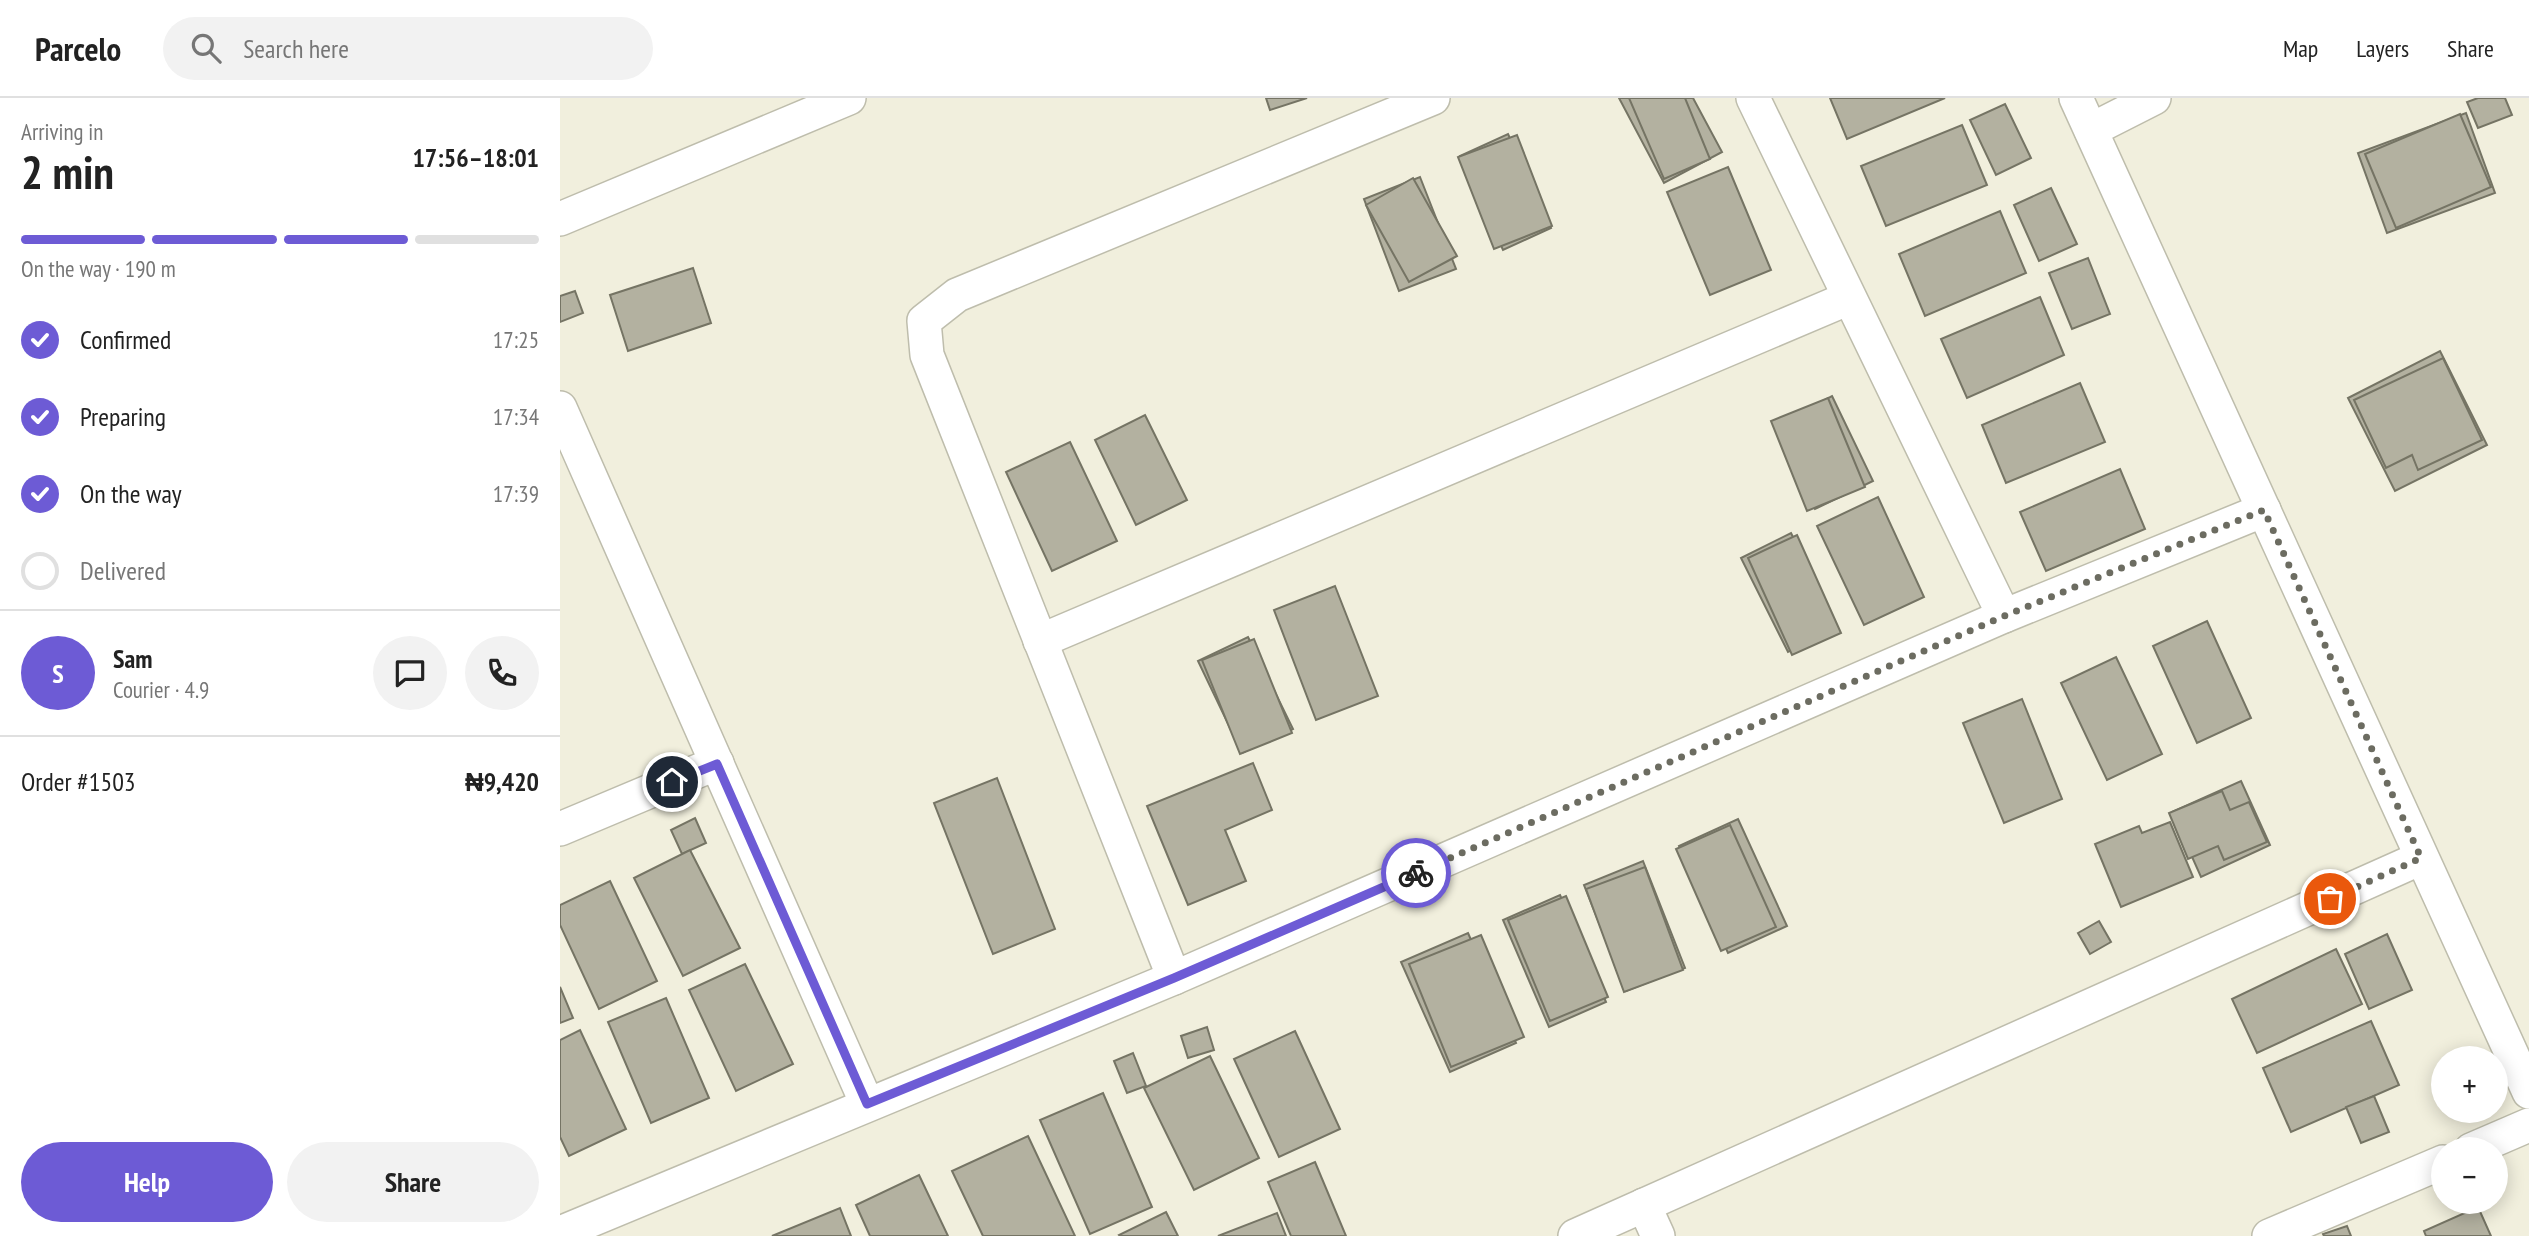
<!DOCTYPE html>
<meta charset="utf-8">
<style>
:root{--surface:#fff;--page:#f2f2f2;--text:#222;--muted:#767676;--line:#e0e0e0;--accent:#6d5bd5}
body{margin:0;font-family:"PT Sans Narrow",sans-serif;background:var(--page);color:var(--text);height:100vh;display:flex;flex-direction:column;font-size:26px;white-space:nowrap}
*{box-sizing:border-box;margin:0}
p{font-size:23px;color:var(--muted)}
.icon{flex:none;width:38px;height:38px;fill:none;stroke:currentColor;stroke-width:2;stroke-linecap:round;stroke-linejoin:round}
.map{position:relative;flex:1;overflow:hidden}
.side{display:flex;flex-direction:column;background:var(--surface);width:560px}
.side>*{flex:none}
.fabs{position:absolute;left:1871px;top:948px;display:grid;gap:14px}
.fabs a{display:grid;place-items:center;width:77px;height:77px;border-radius:50%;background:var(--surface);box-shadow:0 4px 18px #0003;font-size:35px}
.pin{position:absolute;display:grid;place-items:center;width:60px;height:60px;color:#fff;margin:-30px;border:4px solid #fff;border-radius:50%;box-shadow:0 2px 7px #0007}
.courier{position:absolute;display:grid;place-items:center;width:70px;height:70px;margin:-35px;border:5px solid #6d5bd5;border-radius:50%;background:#fff;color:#222;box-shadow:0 2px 9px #0007}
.summary em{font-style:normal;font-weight:800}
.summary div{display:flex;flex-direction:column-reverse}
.summary{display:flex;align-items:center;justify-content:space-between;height:119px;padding:0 21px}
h1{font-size:46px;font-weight:800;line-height:52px}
.bar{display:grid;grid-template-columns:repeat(4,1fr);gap:10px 7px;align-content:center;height:84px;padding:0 21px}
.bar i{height:9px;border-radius:5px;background:var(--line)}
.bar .selected{background:var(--accent)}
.bar p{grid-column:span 4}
.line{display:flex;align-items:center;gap:18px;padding:0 21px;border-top:2px solid var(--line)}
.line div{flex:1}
.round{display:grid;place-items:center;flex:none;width:74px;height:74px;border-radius:37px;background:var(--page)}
ol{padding:0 21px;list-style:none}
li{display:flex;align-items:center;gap:21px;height:77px}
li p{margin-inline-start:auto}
li .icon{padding:7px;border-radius:50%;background:var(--accent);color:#fff;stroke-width:4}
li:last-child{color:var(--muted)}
li i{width:38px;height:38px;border:4px solid var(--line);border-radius:50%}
.primary-button{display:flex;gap:14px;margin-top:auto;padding:14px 21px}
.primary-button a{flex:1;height:80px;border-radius:42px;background:var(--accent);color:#fff;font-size:28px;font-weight:800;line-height:80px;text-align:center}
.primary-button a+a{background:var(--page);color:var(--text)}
header{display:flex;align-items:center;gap:42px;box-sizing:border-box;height:98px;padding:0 35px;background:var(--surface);border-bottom:2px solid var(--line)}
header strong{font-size:33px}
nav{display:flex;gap:38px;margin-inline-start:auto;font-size:24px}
.search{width:490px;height:63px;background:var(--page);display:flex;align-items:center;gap:18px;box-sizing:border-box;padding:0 24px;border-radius:38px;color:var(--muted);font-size:26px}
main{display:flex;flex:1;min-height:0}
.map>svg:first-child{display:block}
.building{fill:#b3b1a0;stroke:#757464;stroke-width:2}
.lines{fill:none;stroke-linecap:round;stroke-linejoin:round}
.minor-casing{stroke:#bebdac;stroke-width:36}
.minor{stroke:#fff;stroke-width:33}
.done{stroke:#6c6c61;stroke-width:7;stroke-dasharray:0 12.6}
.route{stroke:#6d5bd5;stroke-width:9}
</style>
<header>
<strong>Parcelo</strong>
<div class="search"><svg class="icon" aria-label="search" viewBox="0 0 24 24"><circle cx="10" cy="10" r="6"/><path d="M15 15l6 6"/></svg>Search here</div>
<nav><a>Map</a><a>Layers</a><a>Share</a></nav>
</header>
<main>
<section class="side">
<div class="summary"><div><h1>2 min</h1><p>Arriving in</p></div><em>17:56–18:01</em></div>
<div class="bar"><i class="selected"></i><i class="selected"></i><i class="selected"></i><i></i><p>On the way · 190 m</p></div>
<ol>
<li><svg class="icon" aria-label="check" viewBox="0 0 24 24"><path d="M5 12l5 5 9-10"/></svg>Confirmed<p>17:25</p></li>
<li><svg class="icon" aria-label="check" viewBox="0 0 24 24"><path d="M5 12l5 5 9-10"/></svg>Preparing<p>17:34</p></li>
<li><svg class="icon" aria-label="check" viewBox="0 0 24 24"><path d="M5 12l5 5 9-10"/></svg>On the way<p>17:39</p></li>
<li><i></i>Delivered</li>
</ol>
<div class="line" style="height:126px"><b class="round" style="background:var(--accent);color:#fff">S</b><div><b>Sam</b><p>Courier · 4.9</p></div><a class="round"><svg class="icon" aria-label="chat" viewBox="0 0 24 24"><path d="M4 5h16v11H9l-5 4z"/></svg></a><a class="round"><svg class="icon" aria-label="phone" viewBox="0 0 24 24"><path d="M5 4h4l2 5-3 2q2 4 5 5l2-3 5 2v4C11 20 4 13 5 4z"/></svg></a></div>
<div class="line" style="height:91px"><div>Order #1503</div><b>₦9,420</b></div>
<div class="primary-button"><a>Help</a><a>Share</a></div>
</section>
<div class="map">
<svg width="1969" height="1138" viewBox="0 0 1969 1138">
<rect width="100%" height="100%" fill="#f1efdd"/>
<g class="building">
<polygon points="706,0 747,0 710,12"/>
<polygon points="1059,0 1133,0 1162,54 1104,85"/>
<polygon points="1069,0 1125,0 1150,61 1104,81"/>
<polygon points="1270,0 1385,0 1287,41"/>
<polygon points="1918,0 1945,0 1952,17 1918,30 1907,4"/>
<polygon points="1445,6 1471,60 1436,77 1410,22"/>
<polygon points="1906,15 1935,95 1827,135 1798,55"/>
<polygon points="1900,16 1931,89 1836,130 1805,56"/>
<polygon points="1402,27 1427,87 1326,128 1301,68"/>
<polygon points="948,36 991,130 943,152 900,58"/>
<polygon points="957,37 992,128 934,151 898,59"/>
<polygon points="1168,69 1211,172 1150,197 1107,94"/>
<polygon points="860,79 896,171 839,193 804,101"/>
<polygon points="853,80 897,158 849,184 806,107"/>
<polygon points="1491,90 1517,146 1479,163 1454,107"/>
<polygon points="1440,113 1466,175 1365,218 1339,156"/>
<polygon points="1528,160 1550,216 1512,231 1489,175"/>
<polygon points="133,170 151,225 68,253 50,197"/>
<polygon points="15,193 23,215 0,224 0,198"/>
<polygon points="1480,199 1504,257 1407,300 1381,241"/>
<polygon points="1880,253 1927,347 1835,393 1788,300"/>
<polygon points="1883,260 1922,342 1858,372 1852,357 1826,370 1794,302"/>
<polygon points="1520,285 1545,344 1446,385 1422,327"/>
<polygon points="1272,298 1313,383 1255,411 1214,328"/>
<polygon points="1268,300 1305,389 1247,413 1211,323"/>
<polygon points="585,317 627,402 576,427 535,342"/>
<polygon points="510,344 557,443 492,473 446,374"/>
<polygon points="1560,371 1585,431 1486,473 1460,414"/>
<polygon points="1318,399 1364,499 1304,527 1257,428"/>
<polygon points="1231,435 1277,529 1228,554 1181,460"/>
<polygon points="1237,437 1281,535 1232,557 1188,460"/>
<polygon points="775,488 818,598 756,622 714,512"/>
<polygon points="1647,523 1691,620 1637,645 1593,548"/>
<polygon points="688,539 733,631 682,655 638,563"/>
<polygon points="694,541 732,635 680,656 642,562"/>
<polygon points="1556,559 1602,656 1547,682 1501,585"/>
<polygon points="1462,601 1502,701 1444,725 1403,625"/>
<polygon points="693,665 712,712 665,732 686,783 628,807 587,708"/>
<polygon points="437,680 495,831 433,856 374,705"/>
<polygon points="1681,683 1710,747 1641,779 1612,714"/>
<polygon points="1662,693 1670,712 1689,704 1707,744 1664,762 1658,748 1628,761 1609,715"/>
<polygon points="135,720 146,745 122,756 111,732"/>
<polygon points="1178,721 1227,828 1168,855 1119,748"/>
<polygon points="1610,724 1633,779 1561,809 1535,746 1579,728 1582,735"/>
<polygon points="1170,727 1216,829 1161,853 1116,751"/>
<polygon points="130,752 180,850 123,878 74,780"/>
<polygon points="1083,763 1125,870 1066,893 1024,787"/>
<polygon points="1085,769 1123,872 1064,894 1026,791"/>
<polygon points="50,783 97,883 39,911 0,827 0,807"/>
<polygon points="1000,797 1046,904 989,929 943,822"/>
<polygon points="1006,798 1048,899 990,923 948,822"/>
<polygon points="1539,823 1551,844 1530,856 1518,835"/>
<polygon points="908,835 956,945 890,974 841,864"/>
<polygon points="1827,836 1852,892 1809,911 1785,856"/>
<polygon points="921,837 964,939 891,969 849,866"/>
<polygon points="1776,851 1802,906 1697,955 1672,901"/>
<polygon points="185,866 233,966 176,993 129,892"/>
<polygon points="0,889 13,920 0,925"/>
<polygon points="106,900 149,1000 91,1025 48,924"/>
<polygon points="1811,923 1839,987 1731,1034 1703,970"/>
<polygon points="647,929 654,952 628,960 621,938"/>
<polygon points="20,932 66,1031 9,1058 0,1039 0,942"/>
<polygon points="735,933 780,1031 719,1059 674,961"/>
<polygon points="573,955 586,988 567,995 554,963"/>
<polygon points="650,958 699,1060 634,1092 584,990"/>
<polygon points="543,995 592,1109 530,1136 480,1022"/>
<polygon points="1814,998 1829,1034 1801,1045 1786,1009"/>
<polygon points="468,1038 515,1138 423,1138 392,1073"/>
<polygon points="755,1064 786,1138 731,1138 708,1084"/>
<polygon points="359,1077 388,1138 310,1138 296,1107"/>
<polygon points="1918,1109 1931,1138 1866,1138 1864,1133"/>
<polygon points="280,1110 291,1138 212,1138"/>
<polygon points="606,1114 618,1138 560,1138 559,1137"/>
<polygon points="717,1115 726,1138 658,1138"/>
<polygon points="1787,1128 1791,1138 1764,1138 1763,1136"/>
</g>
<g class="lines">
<g class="minor-casing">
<g id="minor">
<polyline points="1193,0 1444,518"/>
<polyline points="1516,0 1969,994"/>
<polyline points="1531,32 1594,0"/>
<polyline points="0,121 289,0"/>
<polyline points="0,310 307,1006"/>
<polyline points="480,543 1289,200"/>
<polyline points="0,731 157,665"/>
<polyline points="614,880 367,257 364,223 397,197 873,0"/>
<polyline points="1911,1052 1969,1027"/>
<polyline points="1084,1107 1098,1138"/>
<polyline points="0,1135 614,880 1444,518 1704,412"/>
<polyline points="1015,1138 1861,760"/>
<polyline points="1709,1138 1883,1064"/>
</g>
</g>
<use href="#minor" class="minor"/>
</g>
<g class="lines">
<polyline class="done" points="856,775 1444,518 1704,412 1861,760 1770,801"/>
<polyline class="route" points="112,684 157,666 307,1006 614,880 856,775"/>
</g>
</svg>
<div class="fabs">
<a>+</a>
<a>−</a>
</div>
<div class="pin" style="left:1770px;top:801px;background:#ea580c"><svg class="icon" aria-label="bag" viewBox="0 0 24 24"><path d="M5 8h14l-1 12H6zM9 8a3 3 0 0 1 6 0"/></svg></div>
<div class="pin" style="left:112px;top:684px;background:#1f2937"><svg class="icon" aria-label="home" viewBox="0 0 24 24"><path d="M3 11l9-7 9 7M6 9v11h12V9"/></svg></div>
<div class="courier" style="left:856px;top:775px"><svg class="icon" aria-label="bike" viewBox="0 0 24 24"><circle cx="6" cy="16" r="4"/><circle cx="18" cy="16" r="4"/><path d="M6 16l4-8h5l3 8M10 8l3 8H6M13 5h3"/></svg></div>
</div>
</main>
